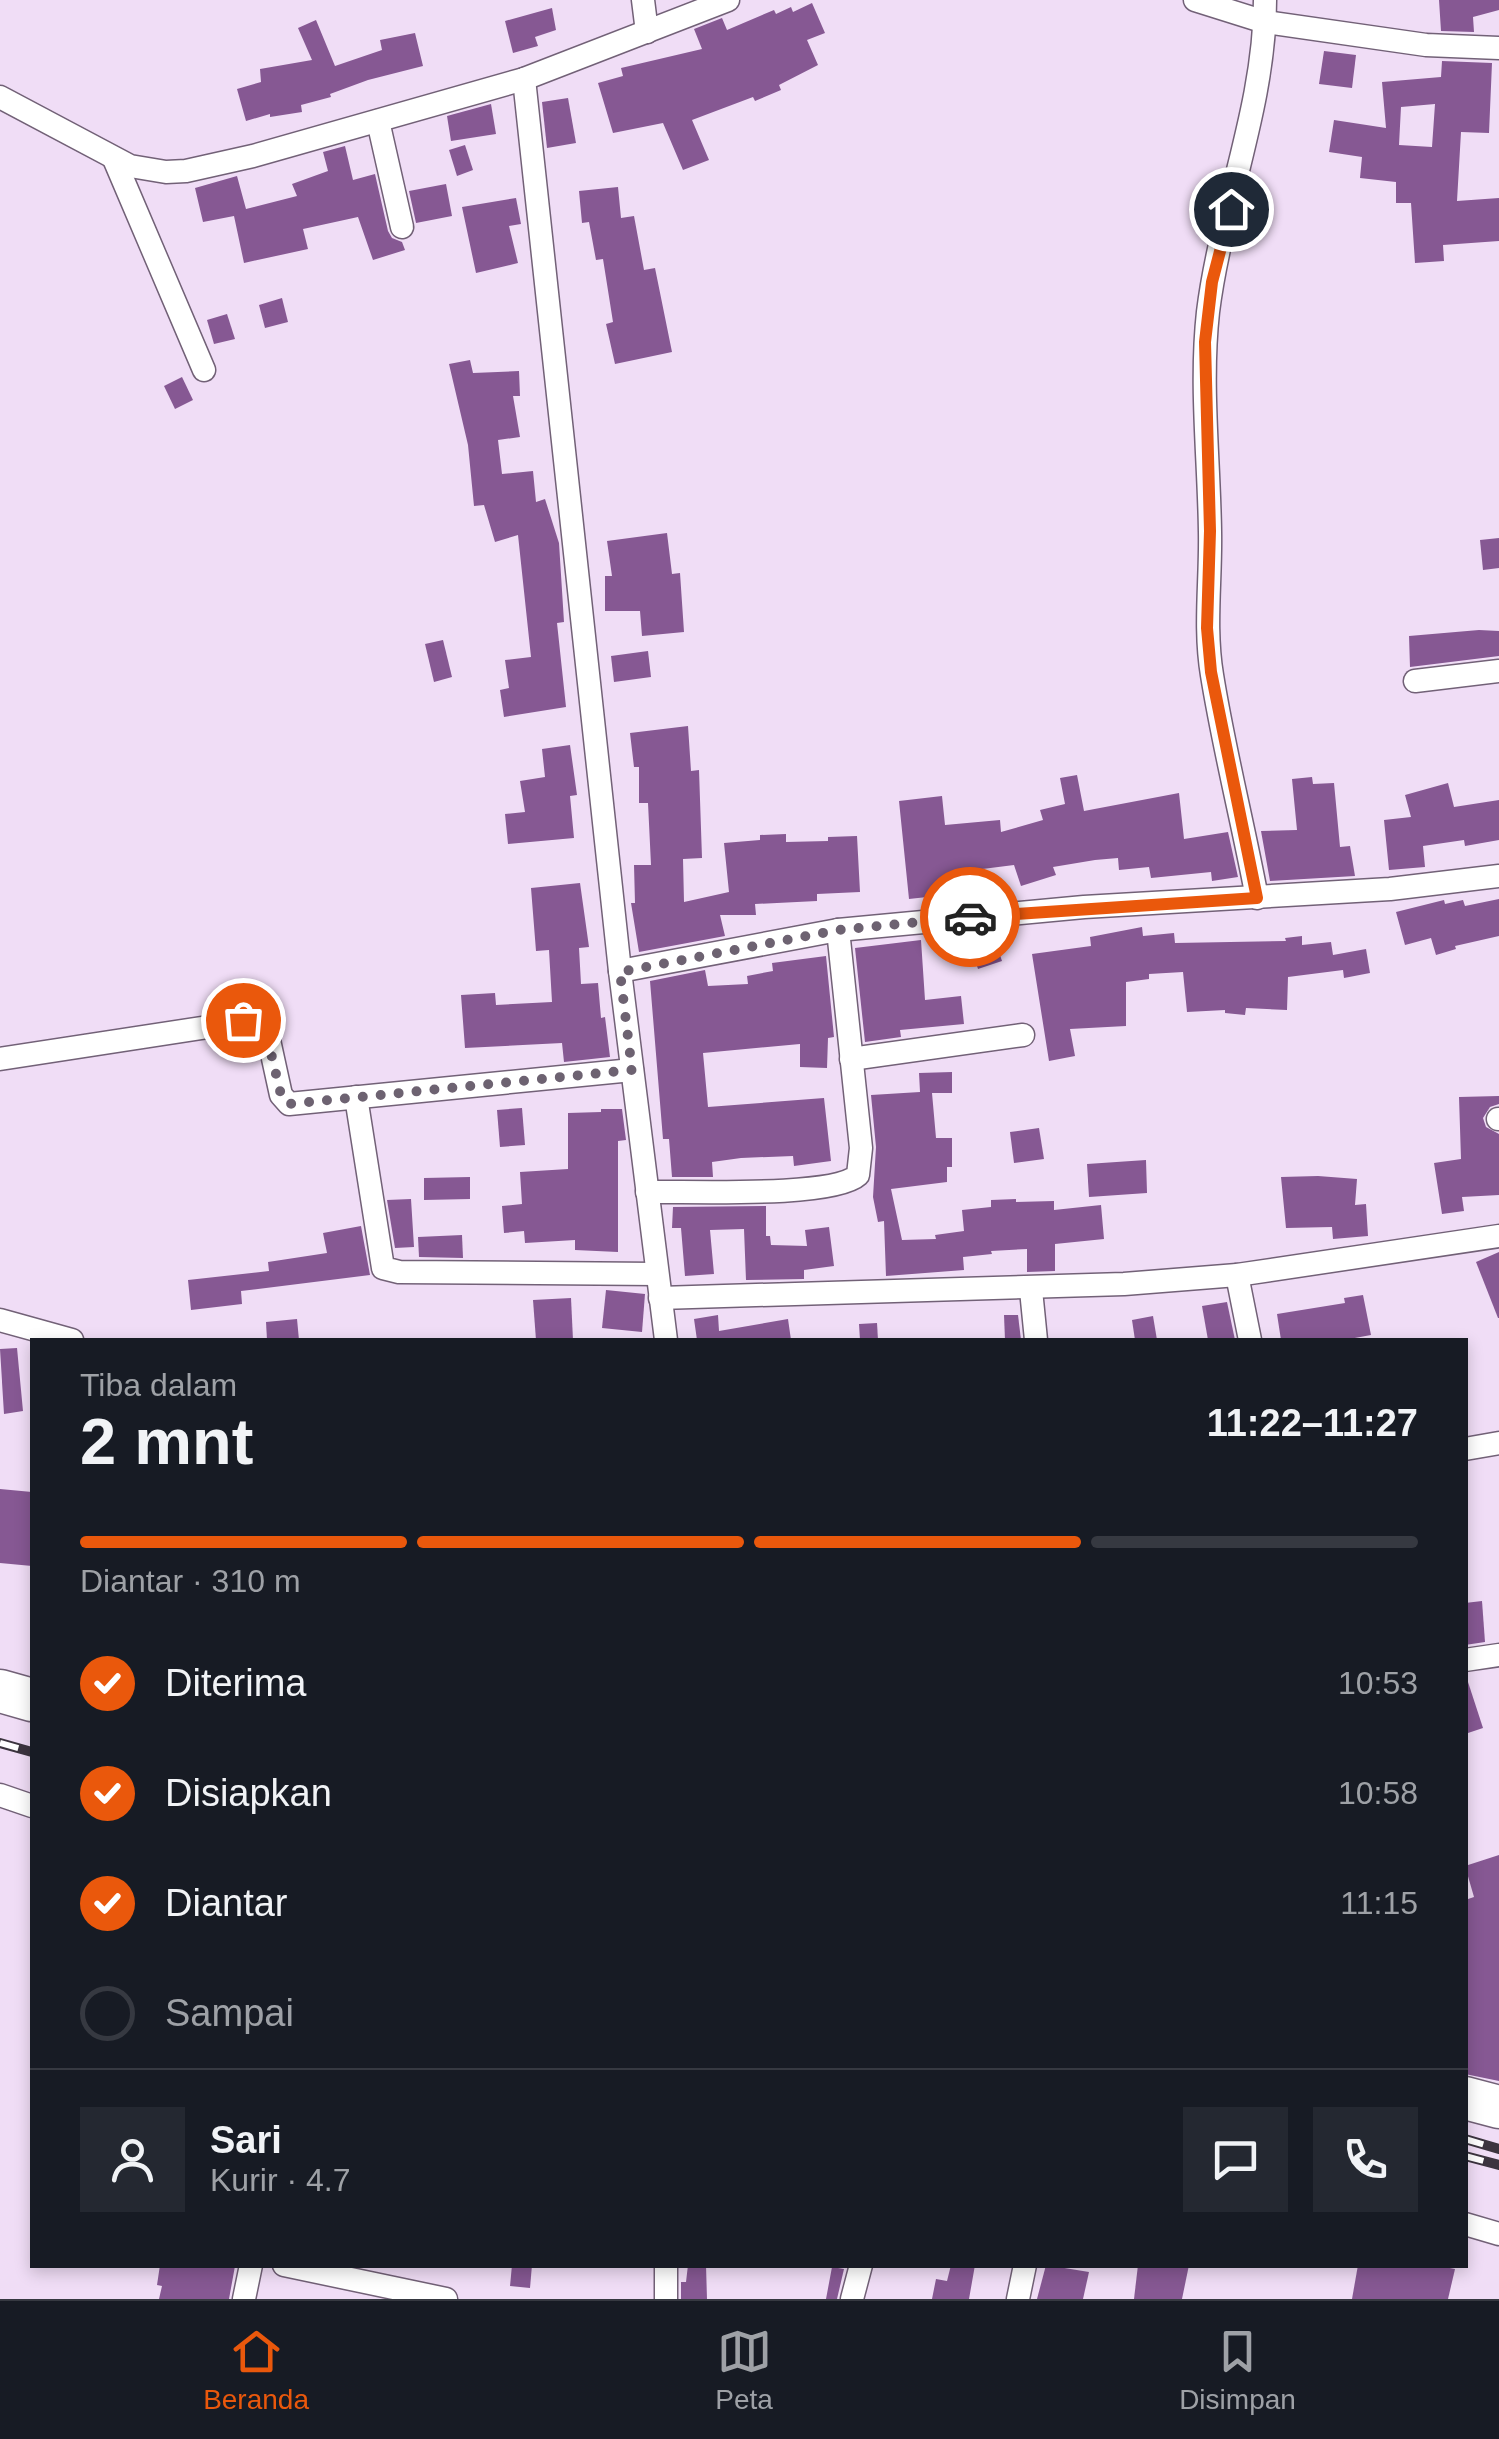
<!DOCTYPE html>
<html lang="id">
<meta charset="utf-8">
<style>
:root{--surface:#171b24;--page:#242831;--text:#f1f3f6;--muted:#9ea1a6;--line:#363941;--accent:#ea580c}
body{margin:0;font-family:Arial,sans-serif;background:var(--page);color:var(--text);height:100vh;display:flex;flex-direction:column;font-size:38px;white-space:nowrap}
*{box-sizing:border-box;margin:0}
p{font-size:32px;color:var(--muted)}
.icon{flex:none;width:55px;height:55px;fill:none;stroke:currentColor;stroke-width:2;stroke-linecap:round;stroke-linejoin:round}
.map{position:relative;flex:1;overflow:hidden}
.details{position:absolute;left:30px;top:1338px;width:1438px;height:930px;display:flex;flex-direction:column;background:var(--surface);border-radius:0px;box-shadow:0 5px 15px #0003}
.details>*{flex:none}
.pin{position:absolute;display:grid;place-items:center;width:85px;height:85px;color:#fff;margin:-42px;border:5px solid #fff;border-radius:50%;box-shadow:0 2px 10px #0007}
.courier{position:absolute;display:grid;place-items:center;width:100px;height:100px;margin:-50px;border:8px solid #ea580c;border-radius:50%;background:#fff;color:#222;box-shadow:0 2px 12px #0007}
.headline em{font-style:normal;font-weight:700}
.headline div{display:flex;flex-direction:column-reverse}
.headline{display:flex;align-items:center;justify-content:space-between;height:170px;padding:0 50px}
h1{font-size:65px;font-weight:700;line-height:75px}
.bar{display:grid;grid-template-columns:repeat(4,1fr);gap:15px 10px;align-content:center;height:120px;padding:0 50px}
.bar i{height:12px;border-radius:8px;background:var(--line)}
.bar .current{background:var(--accent)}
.bar p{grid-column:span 4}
.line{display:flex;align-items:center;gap:25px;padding:0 50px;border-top:2px solid var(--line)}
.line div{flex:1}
.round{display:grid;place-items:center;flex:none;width:105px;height:105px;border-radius:0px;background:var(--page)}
ol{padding:0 50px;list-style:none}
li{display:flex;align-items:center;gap:30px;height:110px}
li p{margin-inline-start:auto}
li .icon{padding:10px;border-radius:50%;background:var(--accent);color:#fff;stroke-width:4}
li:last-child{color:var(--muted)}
li i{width:55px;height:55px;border:5px solid var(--line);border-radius:50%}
.tabs{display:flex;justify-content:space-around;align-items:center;height:140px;border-top:2px solid var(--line);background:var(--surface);font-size:28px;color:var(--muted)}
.tabs a{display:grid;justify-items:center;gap:5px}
.tabs .current{color:var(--accent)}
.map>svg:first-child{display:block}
.building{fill:#865893;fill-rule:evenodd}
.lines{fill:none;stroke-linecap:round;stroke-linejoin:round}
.street-casing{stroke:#726177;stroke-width:25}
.highway-casing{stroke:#726177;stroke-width:45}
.street{stroke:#fff;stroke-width:22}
.highway{stroke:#fff;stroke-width:42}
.rail-casing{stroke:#3c343f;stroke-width:10}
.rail{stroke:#fff;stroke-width:6;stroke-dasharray:19;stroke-linecap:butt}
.done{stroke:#6d6271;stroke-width:10;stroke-dasharray:0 18}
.route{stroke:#ea580c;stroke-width:12}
</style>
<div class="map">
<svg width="1499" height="2299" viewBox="0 0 1499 2299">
<rect width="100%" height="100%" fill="#f0ddf6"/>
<g class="building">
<polygon points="1439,0 1499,0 1499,10 1473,17 1474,32 1441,31"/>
<polygon points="812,3 825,33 807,40 818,65 779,85 781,90 755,101 753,97 692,120 709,160 683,170 663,123 613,133 598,83 623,76 621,68 702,49 694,29 722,18 727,30 774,10 776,14 791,7 793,12"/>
<polygon points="552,8 556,30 535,37 538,46 513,53 505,21"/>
<polygon points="316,20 335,66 382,50 380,40 415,33 423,66 368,80 330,94 331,97 301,105 302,112 270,117 270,114 246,121 237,89 261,82 260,69 312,60 298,28"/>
<polygon points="1324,51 1356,55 1352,88 1319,84"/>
<path d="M1442 61 1492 63 1489 133 1461 132 1457 201 1499 198V241L1443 245 1444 261 1415 263 1411 203H1396V182L1360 178 1362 157 1329 152 1334 120 1386 128 1382 82 1441 77ZM1435 104 1432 147 1399 145 1401 107Z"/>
<polygon points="568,98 576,143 547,148 542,102"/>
<polygon points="491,104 496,134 451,141 447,116"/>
<polygon points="465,145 473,170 457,176 449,150"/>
<polygon points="345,146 353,180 375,174 388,231 392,238 402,242 405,250 373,260 358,217 303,229 308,249 244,263 234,216 203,222 195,188 237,176 246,209 297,196 292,184 328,171 323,152"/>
<polygon points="446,184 452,216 416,223 409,191"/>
<polygon points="618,187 621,218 634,216 644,270 655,268 672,352 615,364 606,324 613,322 603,259 596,260 589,222 582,223 579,191"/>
<polygon points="516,198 521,224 509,226 518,263 476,273 462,207"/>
<polygon points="282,298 288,322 265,328 259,305"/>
<polygon points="227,314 235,339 214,344 207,320"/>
<polygon points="470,360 473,373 519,371 520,396 513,396 520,437 498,440 502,474 533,471 536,502 545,499 559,543 564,622 557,623 566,707 504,717 500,690 509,688 505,660 531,657 518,535 495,542 484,505 474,506 468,445 449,364"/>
<polygon points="182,377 193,400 175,409 164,386"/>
<polygon points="667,533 672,574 680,573 684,632 642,636 640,611 605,611 605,576 612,576 607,541"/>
<polygon points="1499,538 1499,568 1483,570 1480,540"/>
<polygon points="1479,630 1499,631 1499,656 1410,667 1409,636"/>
<polygon points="443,640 452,677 434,682 425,644"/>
<polygon points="648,651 651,677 614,682 611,656"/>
<polygon points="688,726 691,771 699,770 702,858 683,859 684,902 729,892 724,843 760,840 760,835 786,834 786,842 828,841 828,837 857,836 860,892 817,894 817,901 755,904 756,915 720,915 725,936 639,952 631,903 635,903 634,865 651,865 648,803 639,803 639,767 634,767 630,733"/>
<polygon points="570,745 577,795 570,796 574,838 508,844 505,814 525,812 520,781 545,777 542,749"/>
<polygon points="1077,775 1084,811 1179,793 1184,839 1228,832 1238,877 1212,881 1211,872 1151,878 1149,867 1119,870 1118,858 1095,860 1053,867 1056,875 1021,886 1014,865 951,873 954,894 909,899 899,801 942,796 945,825 1000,820 1001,832 1043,820 1040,810 1065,804 1060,778"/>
<polygon points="1312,777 1313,784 1334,783 1340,847 1350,846 1355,876 1270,881 1261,831 1297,830 1292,779"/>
<polygon points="1448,783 1454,807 1499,800 1499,840 1465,846 1464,840 1423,846 1425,867 1389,870 1384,820 1411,817 1405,795"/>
<polygon points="580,883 589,947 579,948 581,984 598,983 601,1018 605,1017 610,1057 564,1062 562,1043 465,1048 461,995 495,993 496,1005 552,1002 549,950 536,951 531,888"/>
<polygon points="1499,899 1499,936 1455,946 1456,949 1436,955 1431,938 1405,945 1396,912 1444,900 1445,904 1463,900 1465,906"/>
<polygon points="1142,927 1143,936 1174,933 1175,943 1286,941 1285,938 1302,936 1302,945 1331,942 1333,955 1366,949 1370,973 1344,978 1343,970 1288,977 1287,1010 1246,1008 1245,1015 1225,1013 1225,1010 1187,1012 1183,972 1149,974 1149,979 1126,982 1126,1026 1070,1029 1075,1056 1049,1061 1032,954 1091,946 1090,937"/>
<polygon points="992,931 1002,961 978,969 967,936"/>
<polygon points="921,940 925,1000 961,996 964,1024 900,1030 901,1037 865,1042 855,948"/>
<polygon points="826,956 834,1037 828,1038 827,1068 800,1067 800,1044 703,1053 708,1107 824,1098 831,1161 794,1166 793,1156 741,1158 712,1162 713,1177 672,1177 669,1139 663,1139 650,981 705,970 708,986 748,984 747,976 773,971 772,963"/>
<polygon points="952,1072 952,1093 932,1093 936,1138 952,1138 952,1167 947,1167 947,1182 891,1189 902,1240 936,1239 935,1235 964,1231 962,1210 991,1207 991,1200 1016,1199 1016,1202 1054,1201 1054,1210 1101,1205 1104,1239 1055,1244 1055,1271 1027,1272 1027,1249 991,1251 992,1254 963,1257 964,1270 886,1276 884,1221 878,1222 873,1197 876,1147 871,1095 920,1092 919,1073"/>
<polygon points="1499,1096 1499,1104 1490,1107 1483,1118 1486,1127 1499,1134 1499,1195 1462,1197 1464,1211 1442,1214 1434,1163 1461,1159 1459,1097"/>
<polygon points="522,1108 525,1145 500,1147 497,1110"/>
<polygon points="601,1109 622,1109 626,1140 618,1141 618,1252 575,1250 575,1240 525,1243 524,1231 504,1233 502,1206 522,1204 520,1172 568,1169 568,1113 601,1112"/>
<polygon points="1039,1128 1044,1159 1014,1163 1010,1132"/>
<polygon points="1146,1160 1147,1193 1089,1197 1087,1164"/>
<polygon points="1318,1176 1357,1179 1355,1205 1366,1204 1368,1236 1333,1239 1332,1227 1286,1228 1281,1177"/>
<polygon points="470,1177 470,1199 424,1200 424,1178"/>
<polygon points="411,1199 414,1247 395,1248 387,1200"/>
<polygon points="766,1206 766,1236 770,1236 771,1245 807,1246 805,1230 829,1227 834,1266 804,1270 804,1279 746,1280 744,1229 710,1230 714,1274 685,1276 681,1228 672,1228 673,1207"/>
<polygon points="361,1226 370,1275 241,1291 242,1304 191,1310 188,1280 269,1271 268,1262 327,1253 323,1233"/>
<polygon points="462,1235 463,1258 419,1257 418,1237"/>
<polygon points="1499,1252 1499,1318 1498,1318 1476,1262"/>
<polygon points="606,1290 645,1294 642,1332 602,1328"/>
<polygon points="1363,1295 1371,1335 1344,1340 1281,1340 1277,1314 1345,1303 1344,1298"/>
<polygon points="571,1298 573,1340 536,1340 533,1300"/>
<polygon points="1227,1302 1235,1340 1208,1340 1202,1306"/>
<polygon points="718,1315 719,1331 788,1319 791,1340 697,1340 694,1319"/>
<polygon points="1004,1315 1018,1315 1021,1340 1005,1340"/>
<polygon points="1153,1316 1157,1340 1135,1340 1132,1320"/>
<polygon points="297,1319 299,1340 267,1340 266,1322"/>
<polygon points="877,1323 878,1340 860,1340 859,1324"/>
<polygon points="17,1348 23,1411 4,1414 0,1349"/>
<polygon points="0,1489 32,1492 32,1566 0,1563"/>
<polygon points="1482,1601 1485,1642 1465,1645 1465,1603"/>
<polygon points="1468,1682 1483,1728 1465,1734 1465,1683"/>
<polygon points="1499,1855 1499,2081 1465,2074 1468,2036 1465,2020 1465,1900 1474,1897 1465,1866"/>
<polygon points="160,2265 235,2266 229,2299 159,2299 162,2286 157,2285"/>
<polygon points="512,2265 532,2265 530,2288 510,2286"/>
<polygon points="688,2265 706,2265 707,2299 681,2299 681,2282 686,2282"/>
<polygon points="951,2265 975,2265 969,2299 932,2299 936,2279 947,2281"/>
<polygon points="1046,2265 1089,2272 1083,2299 1037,2299"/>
<polygon points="1138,2265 1189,2265 1182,2299 1134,2299"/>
<polygon points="1358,2265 1434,2265 1455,2269 1448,2299 1352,2299"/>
<polygon points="832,2267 844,2269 837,2299 826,2299"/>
</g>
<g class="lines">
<g class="street-casing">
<g id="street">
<polyline points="643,0 647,32"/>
<polyline points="1195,0 1265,22 1426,45 1499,48"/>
<polyline points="524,79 620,971 666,1340"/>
<polyline points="0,97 130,166 166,172 186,171 253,156 524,79 728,0"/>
<polyline points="378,121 402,227"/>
<polyline points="114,159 204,370"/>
<polyline points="1415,681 1499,671"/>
<path d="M1257 898C1243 823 1224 750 1212 675 1204 627 1211 580 1210 532 1209 458 1200 385 1208 312 1221 207 1265 107 1265 0"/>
<polyline points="620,971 838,930 1084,907 1390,889 1499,876"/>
<polyline points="0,1059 254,1020 261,1023 267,1031 281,1095 289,1104 632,1070"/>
<polyline points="851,1059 1023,1035"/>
<polyline points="356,1097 383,1268 399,1272 657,1274"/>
<polyline points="1498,1119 1499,1119"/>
<path d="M647 1192C687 1191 833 1198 858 1175L861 1148 838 930"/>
<polyline points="1237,1275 1250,1340"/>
<polyline points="1031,1290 1036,1340"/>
<polyline points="660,1298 1124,1284 1237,1275 1499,1236"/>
<polyline points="0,1320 72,1340"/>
<polyline points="1465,1449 1499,1443"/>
<polyline points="1465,1660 1499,1655"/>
<polyline points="0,1795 32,1806"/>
<polyline points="1465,2224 1499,2234"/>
<polyline points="284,2265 446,2299"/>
<polyline points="666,2265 666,2299"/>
<polyline points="244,2299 251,2265"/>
<polyline points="852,2299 861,2265"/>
<polyline points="1018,2299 1025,2265"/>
</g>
</g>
<g class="highway-casing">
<g id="highway">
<polyline points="0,1691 32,1700"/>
<polyline points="1465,2098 1499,2107"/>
</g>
</g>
<use href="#street" class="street"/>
<use href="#highway" class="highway"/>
<g class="rail-casing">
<g id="rail">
<polyline points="0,1743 32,1752"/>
<polyline points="1465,2139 1499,2149"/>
<polyline points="1465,2156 1499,2165"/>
</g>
</g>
<use href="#rail" class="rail"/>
</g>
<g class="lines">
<polyline class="done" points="243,1020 258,1021 265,1028 281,1095 289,1104 632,1070 620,972 838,930 970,917"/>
<polyline class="route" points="970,917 1257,898 1211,672 1207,628 1210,531 1205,342 1212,282 1231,209"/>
</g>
</svg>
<div class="pin" style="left:243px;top:1020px;background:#ea580c"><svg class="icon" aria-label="bag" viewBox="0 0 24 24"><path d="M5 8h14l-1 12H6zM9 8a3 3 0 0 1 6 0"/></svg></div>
<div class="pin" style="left:1231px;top:209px;background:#1f2937"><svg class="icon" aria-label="home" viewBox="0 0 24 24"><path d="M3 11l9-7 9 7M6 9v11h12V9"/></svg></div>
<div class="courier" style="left:970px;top:917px"><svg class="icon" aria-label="car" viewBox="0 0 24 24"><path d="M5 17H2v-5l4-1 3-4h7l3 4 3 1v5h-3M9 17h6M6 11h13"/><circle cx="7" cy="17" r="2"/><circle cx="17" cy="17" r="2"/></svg></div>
<section class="details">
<div class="headline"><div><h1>2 mnt</h1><p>Tiba dalam</p></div><em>11:22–11:27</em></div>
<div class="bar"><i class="current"></i><i class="current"></i><i class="current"></i><i></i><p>Diantar · 310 m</p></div>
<ol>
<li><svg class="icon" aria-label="check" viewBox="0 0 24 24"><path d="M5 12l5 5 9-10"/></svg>Diterima<p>10:53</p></li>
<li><svg class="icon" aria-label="check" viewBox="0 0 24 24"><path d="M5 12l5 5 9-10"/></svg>Disiapkan<p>10:58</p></li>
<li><svg class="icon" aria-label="check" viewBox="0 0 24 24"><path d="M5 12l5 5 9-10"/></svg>Diantar<p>11:15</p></li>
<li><i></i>Sampai</li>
</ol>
<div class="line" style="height:180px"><a class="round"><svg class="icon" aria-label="person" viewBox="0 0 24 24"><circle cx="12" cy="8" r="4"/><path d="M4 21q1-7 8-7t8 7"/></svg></a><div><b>Sari</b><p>Kurir · 4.7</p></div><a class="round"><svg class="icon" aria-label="chat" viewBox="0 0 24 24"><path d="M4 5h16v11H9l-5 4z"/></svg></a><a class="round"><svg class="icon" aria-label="phone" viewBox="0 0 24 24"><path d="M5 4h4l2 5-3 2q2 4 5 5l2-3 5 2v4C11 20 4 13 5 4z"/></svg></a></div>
</section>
</div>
<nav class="tabs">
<a class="current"><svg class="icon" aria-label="home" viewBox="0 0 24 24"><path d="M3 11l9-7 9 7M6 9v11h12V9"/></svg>Beranda</a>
<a><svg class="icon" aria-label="map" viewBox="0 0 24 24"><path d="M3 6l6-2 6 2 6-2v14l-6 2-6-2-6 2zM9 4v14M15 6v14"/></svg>Peta</a>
<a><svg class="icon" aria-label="saved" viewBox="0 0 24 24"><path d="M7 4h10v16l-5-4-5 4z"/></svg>Disimpan</a>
</nav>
